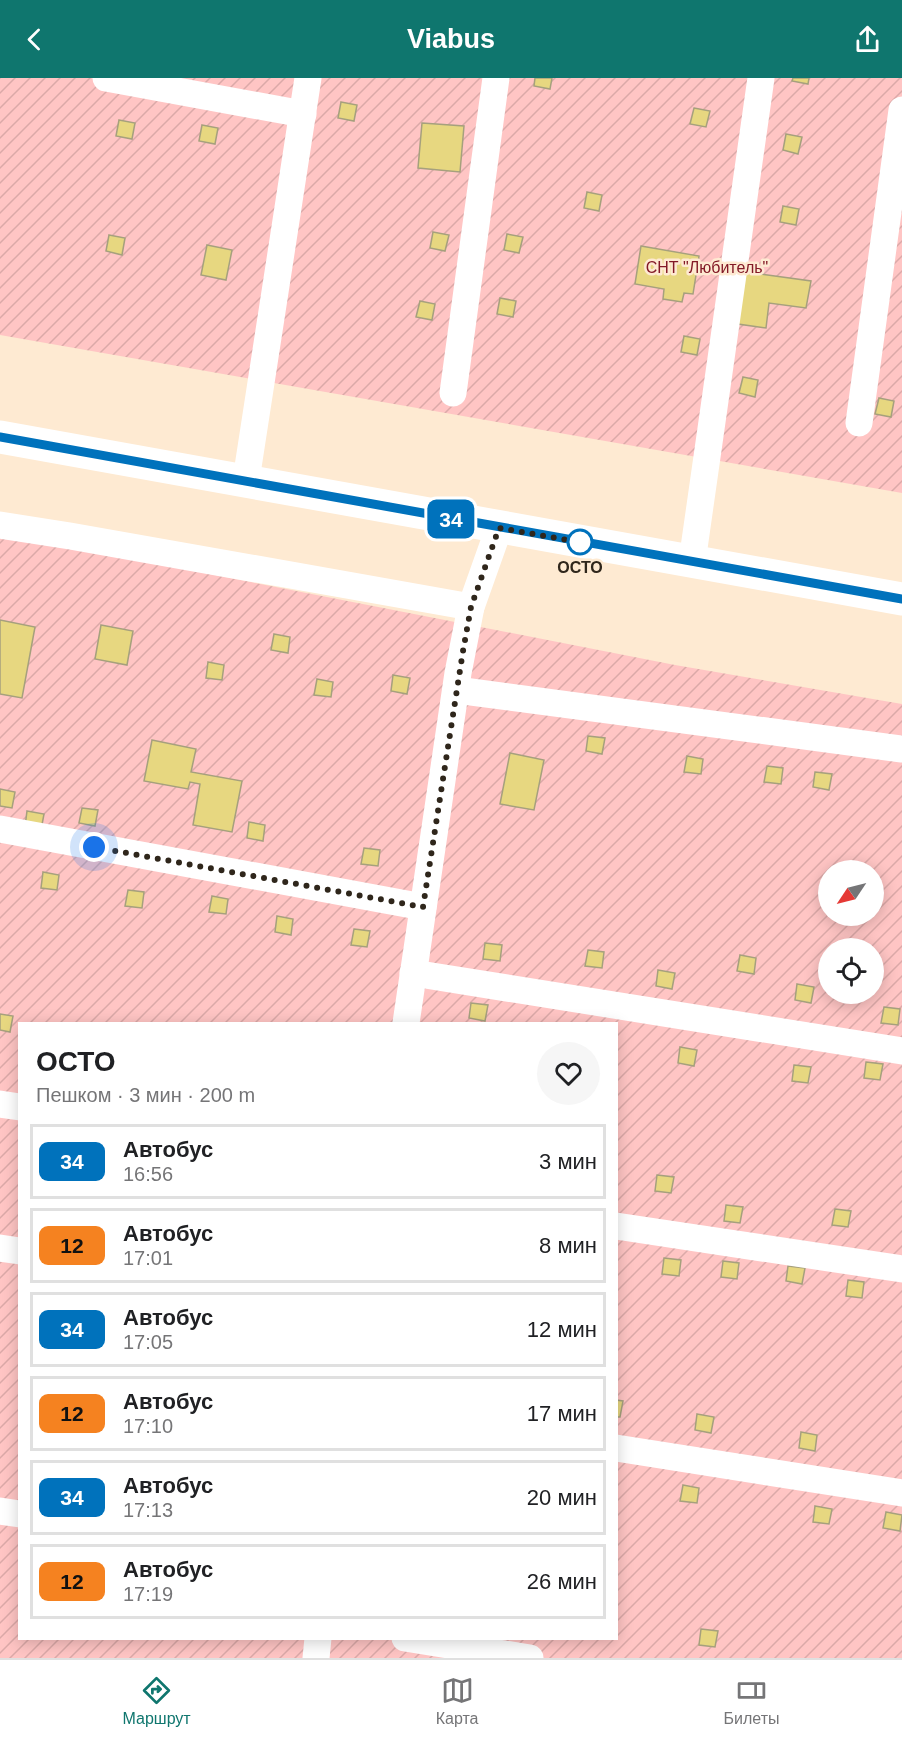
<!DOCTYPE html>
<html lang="ru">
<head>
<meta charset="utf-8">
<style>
	body { margin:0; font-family:Helvetica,sans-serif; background:#f6f6f6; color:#202124; height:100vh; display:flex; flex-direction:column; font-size:22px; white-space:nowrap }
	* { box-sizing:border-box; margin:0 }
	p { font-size:20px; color:#757577 }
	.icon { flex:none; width:33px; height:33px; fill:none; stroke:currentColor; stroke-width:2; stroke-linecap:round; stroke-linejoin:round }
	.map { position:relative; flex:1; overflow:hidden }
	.panel { position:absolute; left:18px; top:944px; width:600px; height:618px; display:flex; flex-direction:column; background:#fff; border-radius:0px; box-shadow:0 3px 15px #0003 }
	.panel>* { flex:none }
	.badge { padding:0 12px; border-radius:9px; font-size:21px; line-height:39px }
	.needle { width:39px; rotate:235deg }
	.fabs { position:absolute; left:818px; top:782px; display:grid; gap:12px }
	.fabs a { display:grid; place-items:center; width:66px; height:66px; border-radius:50%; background:#fff; box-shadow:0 3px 15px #0003; font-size:30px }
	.you { position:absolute; width:30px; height:30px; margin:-15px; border:4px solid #fff; border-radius:50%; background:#1a73e8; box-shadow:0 0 0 9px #1a73e833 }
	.map>.badge { position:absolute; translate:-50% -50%; box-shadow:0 0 0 3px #fff }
	.round { display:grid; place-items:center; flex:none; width:63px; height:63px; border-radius:32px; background:#f6f6f6 }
	.head { display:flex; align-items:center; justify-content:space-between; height:102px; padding:0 18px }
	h1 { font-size:28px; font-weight:600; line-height:45px }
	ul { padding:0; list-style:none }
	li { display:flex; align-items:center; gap:18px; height:75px; margin:0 12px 9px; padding:0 6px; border:3px solid #e0e0e0; border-radius:0px }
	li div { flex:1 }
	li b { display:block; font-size:22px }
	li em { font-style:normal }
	li .badge { min-width:66px; font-weight:700; text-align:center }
	header { display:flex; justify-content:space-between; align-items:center; height:78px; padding:0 18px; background:#0f766e; color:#fff; font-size:27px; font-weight:600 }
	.menu { display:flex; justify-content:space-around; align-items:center; height:84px; border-top:2px solid #e0e0e0; background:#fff; font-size:16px; color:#757577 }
	.menu a { display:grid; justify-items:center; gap:3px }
	.menu .on { color:#0f766e }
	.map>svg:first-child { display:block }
</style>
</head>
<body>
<header><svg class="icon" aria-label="back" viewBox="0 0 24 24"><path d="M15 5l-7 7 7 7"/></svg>Viabus<svg class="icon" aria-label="share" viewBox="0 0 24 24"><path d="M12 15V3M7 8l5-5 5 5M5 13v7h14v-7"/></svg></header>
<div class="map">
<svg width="902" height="1580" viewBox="0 0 902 1580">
	<defs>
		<pattern id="garden-furrows" width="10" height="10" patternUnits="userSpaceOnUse" patternTransform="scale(1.5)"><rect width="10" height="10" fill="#ffc5c4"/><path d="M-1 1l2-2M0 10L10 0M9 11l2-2" fill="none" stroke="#dba9a8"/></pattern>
	</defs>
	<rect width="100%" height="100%" fill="#feead2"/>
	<!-- garden -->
	<g fill="url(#garden-furrows)" fill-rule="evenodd">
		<polygon points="0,0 902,0 902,415 0,257"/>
		<path d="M0,455L675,587L902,626V1580H0ZM828,792H873V837H828ZM828,870H873V915H828ZM20,945H616V1560H20Z"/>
	</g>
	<!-- building -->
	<g fill="#e7d780" stroke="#a6a07d" stroke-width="1.5">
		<polygon points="535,0 552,0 550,11 534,8"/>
		<polygon points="793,0 809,0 808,6 792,3"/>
		<polygon points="341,24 357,27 354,43 338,40"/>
		<polygon points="694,30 710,33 706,49 690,46"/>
		<polygon points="119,42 135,45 132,61 116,58"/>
		<polygon points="422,45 464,48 460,94 418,90"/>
		<polygon points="202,47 218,50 215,66 199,63"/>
		<polygon points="786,56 802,59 798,76 783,72"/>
		<polygon points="587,114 602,117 599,133 584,130"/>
		<polygon points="783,128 799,131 796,147 780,144"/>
		<polygon points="433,154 449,157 445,173 430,170"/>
		<polygon points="507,156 523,159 519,175 504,172"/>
		<polygon points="109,157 125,160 122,177 106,173"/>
		<polygon points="207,167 232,172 226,202 201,197"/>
		<polygon points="641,168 699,178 693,216 684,215 682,224 663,221 664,211 635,206"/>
		<polygon points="745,194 811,203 806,230 769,225 766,250 738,246"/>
		<polygon points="500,220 516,223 513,239 497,236"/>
		<polygon points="420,223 435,226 432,242 416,239"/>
		<polygon points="684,258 700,261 697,277 681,274"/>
		<polygon points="743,299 758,302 755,319 739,315"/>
		<polygon points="879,320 894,323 891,339 875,336"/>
		<polygon points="0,542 35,549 22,620 0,616"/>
		<polygon points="101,547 133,553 127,587 95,581"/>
		<polygon points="274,556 290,559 288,575 271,572"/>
		<polygon points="208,584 224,587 222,602 206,600"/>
		<polygon points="393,597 410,600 407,616 391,613"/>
		<polygon points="317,601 333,604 331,619 314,617"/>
		<polygon points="588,658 605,660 602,676 586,673"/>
		<polygon points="152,662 196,671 191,694 242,703 232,754 193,747 200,706 190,704 188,711 144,703"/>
		<polygon points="510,675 544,682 534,732 500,726"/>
		<polygon points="687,678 703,681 701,696 684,694"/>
		<polygon points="767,688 783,690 781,706 764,704"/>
		<polygon points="815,694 832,696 829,712 813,709"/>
		<polygon points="0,711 15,714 12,730 0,728"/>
		<polygon points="82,730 98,732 95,748 79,745"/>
		<polygon points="27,733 44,736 41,752 25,749"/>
		<polygon points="249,744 265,747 263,763 247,760"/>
		<polygon points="364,770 380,772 378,788 361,786"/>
		<polygon points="43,794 59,797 57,812 41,810"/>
		<polygon points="128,812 144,814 142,830 125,828"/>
		<polygon points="212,818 228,821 226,836 209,834"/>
		<polygon points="277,838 293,841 291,857 275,854"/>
		<polygon points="354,851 370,853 367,869 351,867"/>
		<polygon points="485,865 502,867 500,883 483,881"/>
		<polygon points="588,872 604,874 602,890 585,888"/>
		<polygon points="740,877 756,880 754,896 737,893"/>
		<polygon points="658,892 675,895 672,911 656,908"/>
		<polygon points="797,906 814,909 811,925 795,922"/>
		<polygon points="471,925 488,927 485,943 469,940"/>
		<polygon points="884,929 900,931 898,947 881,945"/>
		<polygon points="0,936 13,938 10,954 0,952"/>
		<polygon points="680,969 697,972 694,988 678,985"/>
		<polygon points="866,984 883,986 880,1002 864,1000"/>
		<polygon points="794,987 811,989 808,1005 792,1003"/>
		<polygon points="657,1097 674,1099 671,1115 655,1113"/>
		<polygon points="726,1127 743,1129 740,1145 724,1143"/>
		<polygon points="835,1131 851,1133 848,1149 832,1147"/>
		<polygon points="664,1180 681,1182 679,1198 662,1196"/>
		<polygon points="723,1183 739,1185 737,1201 721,1199"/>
		<polygon points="788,1188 805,1190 802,1206 786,1203"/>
		<polygon points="848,1202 864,1204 862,1220 846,1218"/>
		<polygon points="616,1322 623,1323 620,1339 616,1339"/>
		<polygon points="697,1336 714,1339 711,1355 695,1352"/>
		<polygon points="801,1354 817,1357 815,1373 799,1370"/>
		<polygon points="683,1407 699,1410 697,1425 680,1423"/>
		<polygon points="815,1428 832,1431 829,1446 813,1444"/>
		<polygon points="886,1434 902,1437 900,1453 883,1450"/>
		<polygon points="701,1551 718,1553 715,1569 699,1567"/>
	</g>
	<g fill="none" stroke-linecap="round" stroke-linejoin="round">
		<!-- minor -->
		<g stroke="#fff" stroke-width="27">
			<polyline points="106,0 303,36"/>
			<polyline points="453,315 496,0"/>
			<polyline points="859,345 902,32"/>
			<polyline points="246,402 308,0"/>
			<polyline points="0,447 70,458 471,529"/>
			<polyline points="692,484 761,0"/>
			<polyline points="456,612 902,671"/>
			<polyline points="0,751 423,829"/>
			<polyline points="413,895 902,973"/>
			<polyline points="406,945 458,595 471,529 499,450"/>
			<polyline points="0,1026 20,1029"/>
			<polyline points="616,1148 902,1191"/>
			<polyline points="0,1170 20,1173"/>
			<polyline points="616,1370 902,1415"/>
			<polyline points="0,1433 20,1436"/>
			<polyline points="405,1560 530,1580"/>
			<polyline points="316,1580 318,1560"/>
		</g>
		<!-- major -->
		<polyline stroke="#fff" stroke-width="33" points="0,359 902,521"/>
	</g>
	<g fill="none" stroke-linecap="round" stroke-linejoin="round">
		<!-- line casing -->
		<g stroke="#fff" stroke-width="14">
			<polyline id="line" points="0,359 902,521"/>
		</g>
		<!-- line -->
		<use href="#line" stroke="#0072bc" stroke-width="9"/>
		<!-- walk -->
		<polyline stroke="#2f261b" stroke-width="6" stroke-dasharray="0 10.8" points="94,769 423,829 463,573 471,529 499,450 585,465 580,464"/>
	</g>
	<!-- markers -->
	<circle fill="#fff" stroke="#0072bc" stroke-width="3" cx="580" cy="464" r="12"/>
	<g text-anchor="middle" stroke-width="5" stroke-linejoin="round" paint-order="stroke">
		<!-- park labels -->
		<g font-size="16" fill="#831a27" stroke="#feead2">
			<text x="707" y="195">СНТ "Любитель"</text>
		</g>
		<!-- stop labels -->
		<g font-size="16" font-weight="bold" fill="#2f261b" stroke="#feead2">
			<text x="580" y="495">ОСТО</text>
		</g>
	</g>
</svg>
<div class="fabs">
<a><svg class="needle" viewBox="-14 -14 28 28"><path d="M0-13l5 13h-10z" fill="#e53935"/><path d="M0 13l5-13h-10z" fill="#757577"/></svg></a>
<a><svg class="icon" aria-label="locate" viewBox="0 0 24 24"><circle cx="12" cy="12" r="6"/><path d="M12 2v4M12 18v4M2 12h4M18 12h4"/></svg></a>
</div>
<div class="you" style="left:94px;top:769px"></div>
<b class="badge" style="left:451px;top:441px;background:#0072bc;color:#fff">34</b>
<section class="panel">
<div class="head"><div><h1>ОСТО</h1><p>Пешком · 3 мин · 200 m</p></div><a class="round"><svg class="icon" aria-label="heart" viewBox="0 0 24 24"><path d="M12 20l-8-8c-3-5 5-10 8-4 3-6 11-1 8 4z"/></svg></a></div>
<ul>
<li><span class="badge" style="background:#0072bc;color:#fff">34</span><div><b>Автобус</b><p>16:56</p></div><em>3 мин</em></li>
<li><span class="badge" style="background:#f58220;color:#111">12</span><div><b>Автобус</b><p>17:01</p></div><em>8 мин</em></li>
<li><span class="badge" style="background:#0072bc;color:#fff">34</span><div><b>Автобус</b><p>17:05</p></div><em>12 мин</em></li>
<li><span class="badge" style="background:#f58220;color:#111">12</span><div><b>Автобус</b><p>17:10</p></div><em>17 мин</em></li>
<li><span class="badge" style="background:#0072bc;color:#fff">34</span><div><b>Автобус</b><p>17:13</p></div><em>20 мин</em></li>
<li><span class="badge" style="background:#f58220;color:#111">12</span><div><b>Автобус</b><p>17:19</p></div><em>26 мин</em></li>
</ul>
</section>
</div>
<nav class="menu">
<a class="on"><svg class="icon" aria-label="directions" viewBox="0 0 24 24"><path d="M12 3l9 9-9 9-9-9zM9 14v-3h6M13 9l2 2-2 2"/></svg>Маршрут</a>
<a><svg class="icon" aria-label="map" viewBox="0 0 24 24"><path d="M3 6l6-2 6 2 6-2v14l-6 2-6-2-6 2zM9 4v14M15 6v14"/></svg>Карта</a>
<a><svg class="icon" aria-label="tickets" viewBox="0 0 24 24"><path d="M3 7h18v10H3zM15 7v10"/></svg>Билеты</a>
</nav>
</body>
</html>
